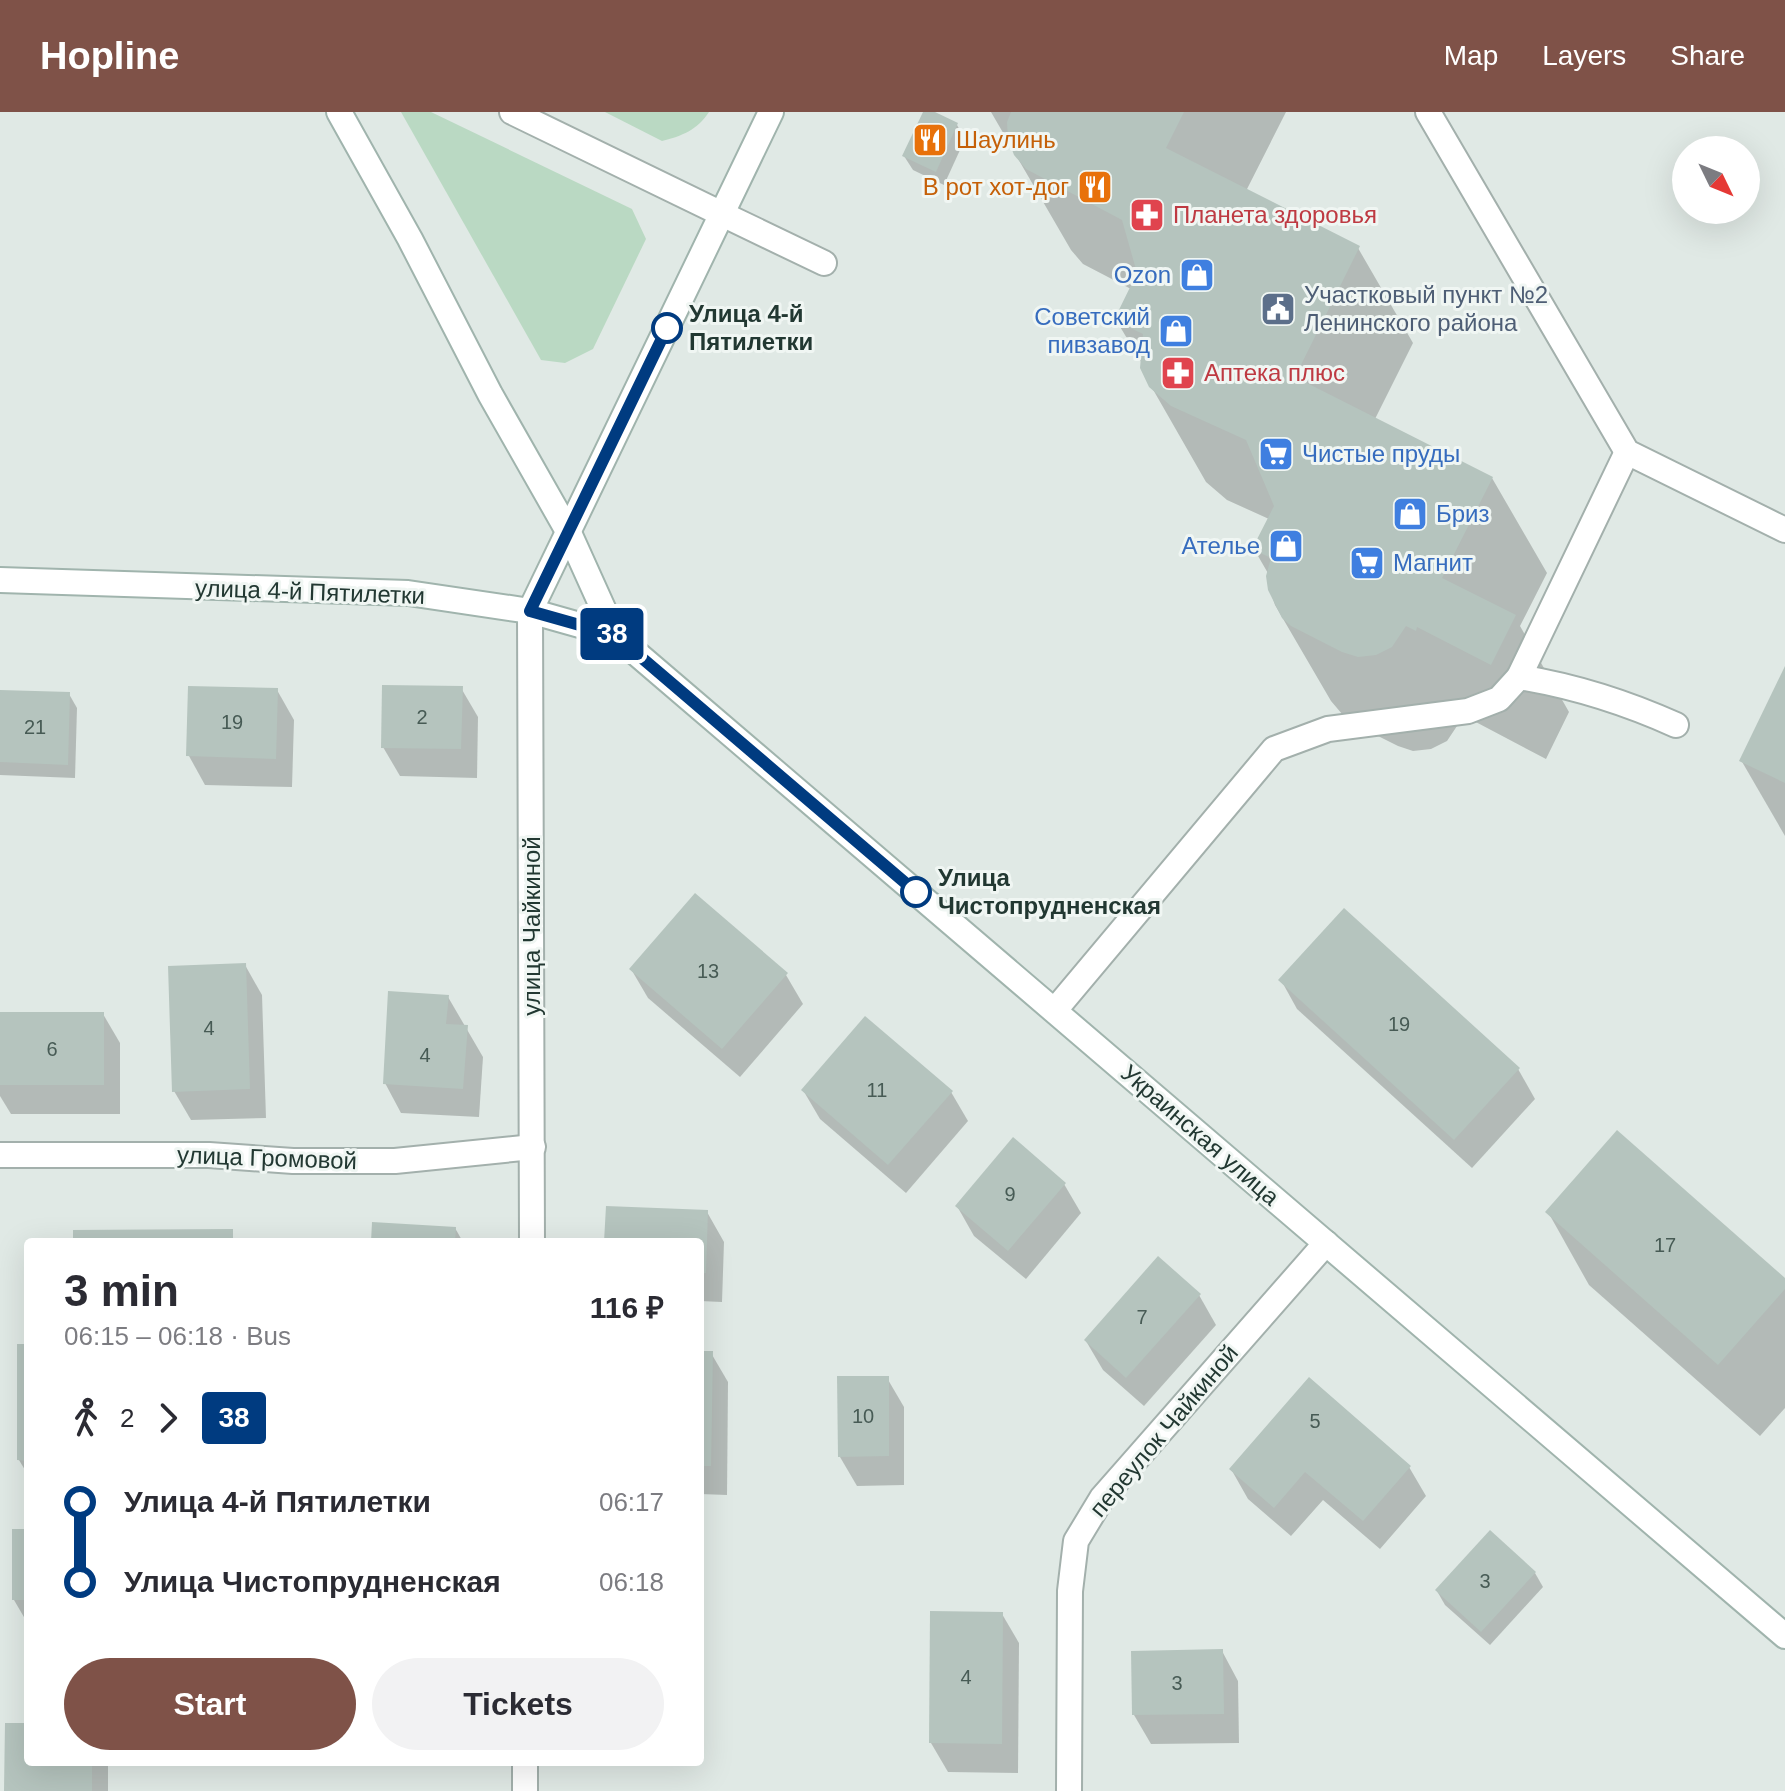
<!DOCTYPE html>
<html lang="en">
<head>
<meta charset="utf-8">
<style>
	body { margin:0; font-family:Helvetica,sans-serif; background:#f2f2f3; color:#2b2b33; height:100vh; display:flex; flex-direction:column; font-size:30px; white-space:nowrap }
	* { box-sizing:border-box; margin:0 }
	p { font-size:26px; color:#7c7c81 }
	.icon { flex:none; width:44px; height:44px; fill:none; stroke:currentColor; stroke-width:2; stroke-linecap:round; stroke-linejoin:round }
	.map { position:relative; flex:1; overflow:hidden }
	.drawer { position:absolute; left:24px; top:1126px; width:680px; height:528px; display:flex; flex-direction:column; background:#fff; border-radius:8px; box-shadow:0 8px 32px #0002 }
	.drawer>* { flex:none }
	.badge { padding:0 16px; border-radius:6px; font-size:28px; line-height:52px }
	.needle { width:52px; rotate:133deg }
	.buttons { position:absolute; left:1672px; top:24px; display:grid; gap:16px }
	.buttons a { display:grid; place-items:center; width:88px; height:88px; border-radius:50%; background:#fff; box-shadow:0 8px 32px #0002; font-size:40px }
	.map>.badge { position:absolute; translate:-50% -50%; box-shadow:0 0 0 4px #fff }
	.legs { display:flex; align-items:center; gap:12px; height:88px; padding:0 40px; font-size:26px }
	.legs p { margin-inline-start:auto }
	.overview { display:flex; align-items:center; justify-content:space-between; height:136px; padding:0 40px }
	h1 { font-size:44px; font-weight:700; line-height:60px }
	.primary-button { display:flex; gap:16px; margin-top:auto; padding:16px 40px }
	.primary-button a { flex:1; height:92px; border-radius:48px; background:#7f5248; color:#fff; font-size:32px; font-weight:700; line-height:92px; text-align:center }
	.primary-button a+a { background:#f2f2f3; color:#2b2b33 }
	ul { padding:0 40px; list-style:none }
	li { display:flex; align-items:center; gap:28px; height:80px; font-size:30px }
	li i { display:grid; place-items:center; width:12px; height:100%; margin:0 10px; background:currentColor }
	li i::after { content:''; width:20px; height:20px; margin:-10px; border:6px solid; border-radius:50%; background:#fff }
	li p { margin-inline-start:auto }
	li:first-child i { background:linear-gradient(#0000 50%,currentColor 0) }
	li:last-child i { background:linear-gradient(currentColor 50%,#0000 0) }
	header { display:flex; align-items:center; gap:48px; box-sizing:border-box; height:112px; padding:0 40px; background:#7f5248; color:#fff }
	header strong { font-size:38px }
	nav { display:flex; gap:44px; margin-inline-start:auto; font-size:28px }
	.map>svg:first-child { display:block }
</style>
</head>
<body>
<header>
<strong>Hopline</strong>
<nav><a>Map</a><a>Layers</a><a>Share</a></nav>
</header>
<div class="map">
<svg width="1785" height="1679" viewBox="0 0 1785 1679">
	<rect width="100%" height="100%" fill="#e0e9e5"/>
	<!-- green -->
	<g fill="#bad9c3">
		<polygon points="401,0 431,0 632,97 646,127 593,237 565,251 541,248"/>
		<path d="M605,0H709C697,18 682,24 662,29Z"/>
	</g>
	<!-- shadow -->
	<g fill="#0003">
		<polygon points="926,0 957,13 965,27 944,73 913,58 904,44"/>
		<polygon points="991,0 1286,0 1246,79 1358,136 1413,231 1375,307 1492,366 1547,461 1520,514 1569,600 1546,647 1472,608 1470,613 1461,608 1447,629 1431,637 1413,639 1398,634 1348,609 1331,589 1275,493 1270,478 1269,463 1254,437 1269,407 1227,388 1206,370 1151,274 1143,253 1116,208 1131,177 1083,152 1071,138"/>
		<polygon points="1785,559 1785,724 1741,648"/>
		<polygon points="461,576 478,605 477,666 400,664 383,635"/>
		<polygon points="277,578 294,608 292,675 205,673 189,644"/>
		<polygon points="0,580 69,582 77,596 75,666 0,663"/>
		<polygon points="245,853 262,883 266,1006 191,1008 174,979"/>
		<polygon points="631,857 786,863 803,892 740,965 648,886"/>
		<polygon points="1281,868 1518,957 1535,987 1472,1056 1297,897"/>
		<polygon points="448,885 483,945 479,1005 401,1001 385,971"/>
		<polygon points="0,902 103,902 120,931 120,1002 11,1002 0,984"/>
		<polygon points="803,978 951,980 968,1009 906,1081 820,1007"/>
		<polygon points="1064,1072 1081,1101 1026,1167 974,1124 957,1094"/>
		<polygon points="707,1100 724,1130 722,1190 700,1189 700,1130 606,1130"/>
		<polygon points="1548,1100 1785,1169 1785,1296 1760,1324 1589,1173"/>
		<polygon points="455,1116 463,1130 373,1130"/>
		<polygon points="1199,1183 1216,1213 1144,1294 1103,1258 1086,1229"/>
		<polygon points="28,1234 28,1363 19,1348"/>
		<polygon points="700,1241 711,1241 728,1270 727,1383 700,1382"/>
		<polygon points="887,1266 904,1295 904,1373 857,1374 840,1345"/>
		<polygon points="1409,1355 1426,1384 1380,1437 1323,1388 1291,1424 1248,1387 1231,1357"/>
		<polygon points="28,1419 28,1512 14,1488"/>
		<polygon points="1535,1461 1543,1475 1490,1533 1445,1493 1437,1479"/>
		<polygon points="1002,1502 1019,1531 1018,1661 948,1660 931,1631"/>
		<polygon points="1222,1539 1238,1569 1239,1631 1151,1632 1134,1603"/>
		<polygon points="28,1613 28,1650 108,1650 108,1679 7,1679"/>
	</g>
	<!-- building -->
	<g fill="#b5c4be">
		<polygon points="923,0 935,0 958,11 936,60 902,44"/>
		<polygon points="1011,0 1184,0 1166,36 1360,134 1295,265 1493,365 1442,466 1516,503 1491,553 1417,515 1416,519 1406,514 1392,535 1376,543 1358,545 1342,540 1291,514 1282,506 1268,478 1266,464 1271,446 1252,437 1274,394 1246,328 1171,294 1149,275 1140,256 1143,222 1114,208 1137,161 1122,108 1026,57 1014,43 1008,27 1007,10"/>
		<polygon points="1785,554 1785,671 1739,649"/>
		<polygon points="382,573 463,574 461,637 381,636"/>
		<polygon points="188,574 278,576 276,647 186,644"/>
		<polygon points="0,578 70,580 68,653 0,650"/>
		<polygon points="695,781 788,861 722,937 629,857"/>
		<polygon points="1344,796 1520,956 1454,1028 1278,868"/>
		<polygon points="246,851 250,977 172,980 168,854"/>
		<polygon points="388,879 449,883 446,912 468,913 463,977 383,972"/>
		<rect x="0" y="900" width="104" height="73"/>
		<polygon points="865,904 953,979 888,1053 801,978"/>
		<polygon points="1617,1018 1785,1166 1785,1177 1718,1253 1545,1100"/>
		<polygon points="1013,1025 1066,1071 1008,1139 955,1094"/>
		<polygon points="606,1094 708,1098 706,1161 700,1161 700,1130 604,1130"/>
		<polygon points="372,1110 456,1115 455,1130 371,1130"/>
		<polygon points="233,1117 233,1130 73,1130 73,1118"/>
		<polygon points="1158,1144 1201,1182 1126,1266 1084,1228"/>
		<polygon points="17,1232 28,1232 28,1349 17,1348"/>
		<polygon points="700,1239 713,1239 711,1354 700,1354"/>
		<polygon points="837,1264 889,1264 889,1344 838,1345"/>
		<polygon points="1309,1265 1411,1354 1363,1409 1305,1360 1274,1396 1229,1357"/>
		<rect x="12" y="1417" width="16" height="71"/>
		<polygon points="1490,1418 1536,1460 1481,1520 1435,1478"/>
		<polygon points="930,1499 1003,1500 1002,1632 929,1631"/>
		<polygon points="1223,1537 1224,1602 1132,1603 1131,1539"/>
		<polygon points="5,1611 28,1611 28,1650 92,1650 92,1679 4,1679"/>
	</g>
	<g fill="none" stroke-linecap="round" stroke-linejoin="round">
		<!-- lane casing -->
		<g stroke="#a3b0ac" stroke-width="28">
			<g id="lane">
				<polyline points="1428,0 1627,340 1785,418"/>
				<polyline points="722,102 824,151"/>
				<polyline points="1519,565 1627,340"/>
				<path d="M1055,898L1274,637L1328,617L1468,599L1499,587L1519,565C1574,574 1625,590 1676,613"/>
			</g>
		</g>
		<!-- street casing -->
		<g stroke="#a3b0ac" stroke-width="28">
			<g id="street">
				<polyline points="512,0 722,102"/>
				<polyline points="530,499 532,1130"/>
				<polyline points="0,1043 209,1043 293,1049 395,1049 533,1035"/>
				<polyline points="525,1679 525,1650"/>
				<polyline points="1069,1679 1070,1479 1076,1429 1102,1386 1326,1131"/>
			</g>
		</g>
		<!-- secondary casing -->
		<g stroke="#a0b4ad" stroke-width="28">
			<g id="secondary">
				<polyline points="339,0 410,127 490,282 569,421 615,523 1785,1524"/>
				<polyline points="0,468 408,481 530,499 615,523"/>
				<polyline points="530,499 771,0"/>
			</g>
		</g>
		<!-- lane -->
		<use href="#lane" stroke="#fff" stroke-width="24"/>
		<!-- street -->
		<use href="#street" stroke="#fff" stroke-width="24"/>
		<!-- secondary -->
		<use href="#secondary" stroke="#fff" stroke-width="24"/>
	</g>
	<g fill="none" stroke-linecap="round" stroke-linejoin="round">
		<!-- line-1 casing -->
		<g stroke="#fff" stroke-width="18">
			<polyline id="line-1" points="667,216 530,499 615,523 916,780"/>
		</g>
		<!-- line-1 -->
		<use href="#line-1" stroke="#003b80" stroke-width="12"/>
	</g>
	<!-- icons -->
	<defs>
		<g id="restaurant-square" transform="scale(1.8)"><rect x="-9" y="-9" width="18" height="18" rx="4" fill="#e8710a" stroke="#f0f6f3"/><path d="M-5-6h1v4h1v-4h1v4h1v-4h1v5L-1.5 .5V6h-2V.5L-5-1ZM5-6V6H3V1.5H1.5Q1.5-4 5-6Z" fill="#fff"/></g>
		<g id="pharmacy-square" transform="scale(1.8)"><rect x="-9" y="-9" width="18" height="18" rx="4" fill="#e0444e" stroke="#f0f6f3"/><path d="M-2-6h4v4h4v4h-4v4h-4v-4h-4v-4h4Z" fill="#fff"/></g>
		<g id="shop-square" transform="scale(1.8)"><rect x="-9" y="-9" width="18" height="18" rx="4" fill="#3f7fe0" stroke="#f0f6f3"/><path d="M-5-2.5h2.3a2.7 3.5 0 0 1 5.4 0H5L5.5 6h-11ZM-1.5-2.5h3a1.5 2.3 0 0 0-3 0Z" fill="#fff"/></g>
		<g id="civic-square" transform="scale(1.8)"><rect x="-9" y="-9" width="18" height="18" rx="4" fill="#5c6f8a" stroke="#f0f6f3"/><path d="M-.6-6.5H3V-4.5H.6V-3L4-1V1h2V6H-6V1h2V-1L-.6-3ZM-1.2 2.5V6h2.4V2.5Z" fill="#fff"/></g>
		<g id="supermarket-square" transform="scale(1.8)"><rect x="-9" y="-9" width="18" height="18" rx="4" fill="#3f7fe0" stroke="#f0f6f3"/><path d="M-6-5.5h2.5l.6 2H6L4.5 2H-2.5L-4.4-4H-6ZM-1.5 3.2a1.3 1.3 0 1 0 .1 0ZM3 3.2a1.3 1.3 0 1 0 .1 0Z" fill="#fff"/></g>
	</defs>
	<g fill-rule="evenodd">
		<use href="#restaurant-square" x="930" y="28"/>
		<use href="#restaurant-square" x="1095" y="75"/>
		<use href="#pharmacy-square" x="1147" y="103"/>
		<use href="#shop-square" x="1197" y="163"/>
		<use href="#civic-square" x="1278" y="197"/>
		<use href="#shop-square" x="1176" y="219"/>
		<use href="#pharmacy-square" x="1178" y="261"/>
		<use href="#supermarket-square" x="1276" y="342"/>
		<use href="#shop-square" x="1410" y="402"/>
		<use href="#shop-square" x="1286" y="434"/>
		<use href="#supermarket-square" x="1367" y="451"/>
	</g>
	<!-- markers -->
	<g fill="#fff" stroke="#003b80" stroke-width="4">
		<circle cx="667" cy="216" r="14"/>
		<circle cx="916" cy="780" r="14"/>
	</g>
	<g text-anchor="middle" stroke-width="6" stroke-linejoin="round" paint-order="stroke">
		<!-- number labels -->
		<g font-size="20" fill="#475b55">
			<text x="422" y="612">2</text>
			<text x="232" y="617">19</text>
			<text x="35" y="622">21</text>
			<text x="708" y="866">13</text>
			<text x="1399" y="919">19</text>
			<text x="209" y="923">4</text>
			<text x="52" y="944">6</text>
			<text x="425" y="950">4</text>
			<text x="877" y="985">11</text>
			<text x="1010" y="1089">9</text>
			<text x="1665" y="1140">17</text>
			<text x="1142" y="1212">7</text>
			<text x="863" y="1311">10</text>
			<text x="1315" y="1316">5</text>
			<text x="1485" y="1476">3</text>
			<text x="966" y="1572">4</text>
			<text x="1177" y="1578">3</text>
		</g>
		<!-- food labels -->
		<g font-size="24" fill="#c56008" stroke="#f0f6f3" text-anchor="start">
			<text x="956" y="36">Шаулинь</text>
			<text x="1069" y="83" text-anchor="end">В рот хот-дог</text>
		</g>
		<!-- health labels -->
		<g font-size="24" fill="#be3a42" stroke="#f0f6f3" text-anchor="start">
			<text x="1173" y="111">Планета здоровья</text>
			<text x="1204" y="269">Аптека плюс</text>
		</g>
		<!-- shop labels -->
		<g font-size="24" fill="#366cbe" stroke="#f0f6f3" text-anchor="end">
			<text x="1171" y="171">Ozon</text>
			<text x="1150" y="213">Советский<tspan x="1150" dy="28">пивзавод</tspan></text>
			<text x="1302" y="350" text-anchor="start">Чистые пруды</text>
			<text x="1436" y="410" text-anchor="start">Бриз</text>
			<text x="1260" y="442">Ателье</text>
			<text x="1393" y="459" text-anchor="start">Магнит</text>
		</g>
		<!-- service labels -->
		<g font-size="24" fill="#4e5e75" stroke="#f0f6f3" text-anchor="start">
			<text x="1304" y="191">Участковый пункт №2<tspan x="1304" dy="28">Ленинского района</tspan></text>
		</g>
		<!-- stop labels -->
		<g font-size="24" font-weight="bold" fill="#223832" stroke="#f0f6f3" text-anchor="start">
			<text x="689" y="210">Улица 4-й<tspan x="689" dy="28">Пятилетки</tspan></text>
			<text x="938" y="774">Улица<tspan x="938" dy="28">Чистопрудненская</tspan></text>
		</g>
		<!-- street labels -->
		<g font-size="24" fill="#223832" stroke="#f0f6f3">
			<text transform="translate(310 480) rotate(2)" y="8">улица 4-й Пятилетки</text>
			<text transform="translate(532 814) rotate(-90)" y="8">улица Чайкиной</text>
			<text transform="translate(1200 1023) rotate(41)" y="8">Украинская улица</text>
			<text transform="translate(267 1046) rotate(2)" y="8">улица Громовой</text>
			<text transform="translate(1164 1319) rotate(-50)" y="8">переулок Чайкиной</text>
		</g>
	</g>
</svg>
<div class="buttons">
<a><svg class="needle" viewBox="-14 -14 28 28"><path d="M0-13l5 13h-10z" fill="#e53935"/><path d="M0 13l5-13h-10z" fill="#7c7c81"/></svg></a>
</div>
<b class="badge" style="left:612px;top:522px;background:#003b80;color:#fff">38</b>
<section class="drawer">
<div class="overview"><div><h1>3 min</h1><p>06:15 – 06:18 · Bus</p></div><b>116 ₽</b></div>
<div class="legs"><svg class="icon" aria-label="walk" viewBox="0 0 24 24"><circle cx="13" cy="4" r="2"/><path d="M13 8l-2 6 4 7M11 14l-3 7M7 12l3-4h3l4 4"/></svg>2<svg class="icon" aria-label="forward" viewBox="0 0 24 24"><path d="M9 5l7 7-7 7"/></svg><b class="badge" style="background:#003b80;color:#fff">38</b></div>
<ul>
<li><i style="color:#003b80"></i><b>Улица 4-й Пятилетки</b><p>06:17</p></li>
<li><i style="color:#003b80"></i><b>Улица Чистопрудненская</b><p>06:18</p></li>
</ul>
<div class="primary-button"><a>Start</a><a>Tickets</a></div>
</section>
</div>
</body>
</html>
